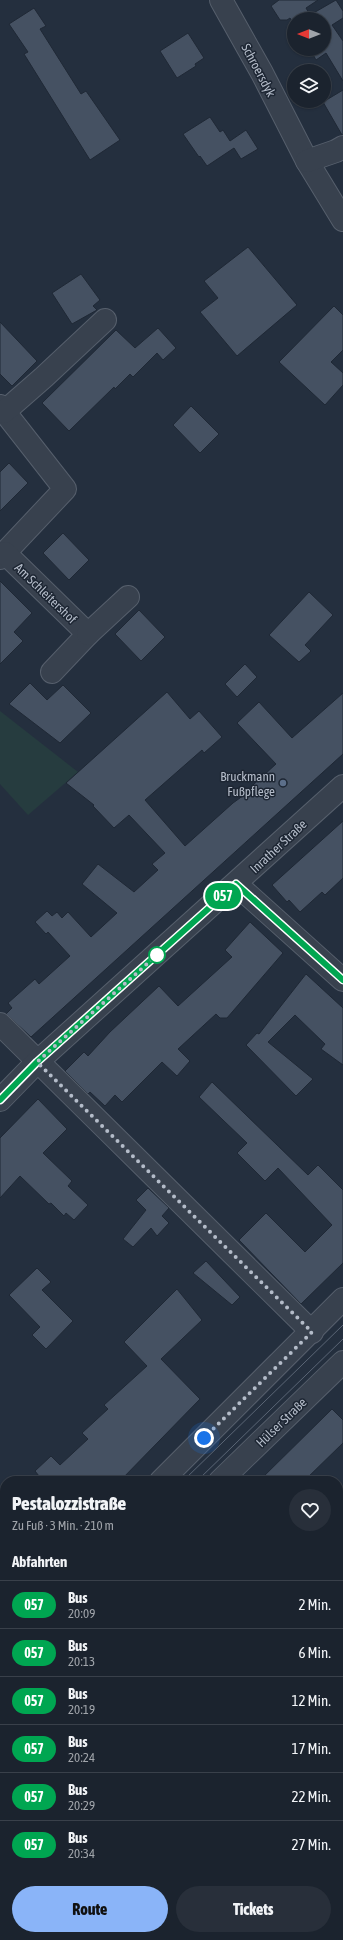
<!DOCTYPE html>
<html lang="de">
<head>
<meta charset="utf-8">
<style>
	body { margin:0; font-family:"Asap Condensed",sans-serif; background:#282f3a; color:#f1f3f6; height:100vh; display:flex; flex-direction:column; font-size:15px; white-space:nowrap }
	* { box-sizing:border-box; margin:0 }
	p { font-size:13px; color:#a0a4aa }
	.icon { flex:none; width:22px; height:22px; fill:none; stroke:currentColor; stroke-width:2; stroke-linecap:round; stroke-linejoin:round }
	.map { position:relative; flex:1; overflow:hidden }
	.panel { position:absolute; left:0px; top:1476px; width:343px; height:464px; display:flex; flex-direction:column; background:#1b232e; border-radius:16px 16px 0 0; box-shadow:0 1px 3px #0004,0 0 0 1px #39404a }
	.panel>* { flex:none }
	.badge { padding:0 8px; border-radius:13px; font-size:14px; line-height:26px }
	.needle { width:26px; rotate:270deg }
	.buttons { position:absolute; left:287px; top:12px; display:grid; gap:8px }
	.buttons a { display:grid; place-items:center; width:44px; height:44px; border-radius:50%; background:#1b232e; box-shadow:0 1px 3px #0004,0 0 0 1px #39404a; font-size:20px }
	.you { position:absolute; width:20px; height:20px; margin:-10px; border:3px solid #fff; border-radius:50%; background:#1a73e8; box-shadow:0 0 0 6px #1a73e833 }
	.map>.badge { position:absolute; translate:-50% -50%; box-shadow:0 0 0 2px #fff }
	h2 { padding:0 12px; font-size:15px; line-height:36px }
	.round { display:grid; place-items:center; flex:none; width:42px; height:42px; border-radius:21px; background:#282f3a }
	.headline { display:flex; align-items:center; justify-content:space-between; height:68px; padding:0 12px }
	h1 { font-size:19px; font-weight:800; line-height:30px }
	.button { display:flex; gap:8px; margin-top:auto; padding:8px 12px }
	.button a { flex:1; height:46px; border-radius:24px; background:#8ab4f8; color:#111; font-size:16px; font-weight:800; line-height:46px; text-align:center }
	.button a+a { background:#282f3a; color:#f1f3f6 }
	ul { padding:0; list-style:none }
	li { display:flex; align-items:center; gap:12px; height:48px; padding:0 12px; border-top:1px solid #39404a }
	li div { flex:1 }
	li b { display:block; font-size:15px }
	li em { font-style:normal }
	li .badge { min-width:44px; font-weight:700; text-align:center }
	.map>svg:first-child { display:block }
</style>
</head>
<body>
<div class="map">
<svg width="343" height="1940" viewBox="0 0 343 1940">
	<rect width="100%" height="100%" fill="#242f3e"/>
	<!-- green -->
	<polygon fill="#263c3f" points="0,711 78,772 28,815 0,784"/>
	<!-- building -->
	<g fill="#455162" stroke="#1f2835">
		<polygon points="279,0 318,0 306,8 310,15 336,0 343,11 343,18 332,25 343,41 343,81 326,53 316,60 310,49 324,49 324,19 294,19 294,24 290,18 287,20 280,20 271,6"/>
		<polygon points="34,8 46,26 40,29 81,94 86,91 120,140 90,160 24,54 28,52 9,24"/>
		<polygon points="188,33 204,58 195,64 196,66 177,78 160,51"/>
		<polygon points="343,90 343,135 342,135 323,102"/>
		<polygon points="210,117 220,132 223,130 230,141 246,130 258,149 241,159 234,148 207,166 200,156 199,157 183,134"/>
		<polygon points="248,247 297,305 237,356 200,312 218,298 204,281"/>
		<polygon points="81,274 100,300 93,306 97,310 72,324 52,293"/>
		<polygon points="334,306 343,315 343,350 331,362 343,373 343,385 325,405 279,362"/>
		<polygon points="0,322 37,361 12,386 0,374"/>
		<polygon points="158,328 176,348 163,360 157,353 133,377 130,374 115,389 114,387 69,431 42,403 116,330 135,348"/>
		<polygon points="191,406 219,434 200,453 173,425"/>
		<polygon points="9,463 28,483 0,511 0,472"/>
		<polygon points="63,533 89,560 69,580 43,553"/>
		<polygon points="0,581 32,613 14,632 23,641 0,664"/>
		<polygon points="309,592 333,615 305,645 311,651 299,662 269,635"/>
		<polygon points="139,610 165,637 141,661 115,634"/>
		<polygon points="245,664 257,677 237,697 225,684"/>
		<polygon points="30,683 47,700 63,685 91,713 60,743 9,704"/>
		<polygon points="167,692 190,719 199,711 222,737 204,753 202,750 145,800 185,846 233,803 255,787 253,785 276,764 237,723 259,702 292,738 343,693 343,754 31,1037 6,1014 12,1008 8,1003 35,979 39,984 70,956 48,932 46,934 35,922 47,911 52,916 57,912 62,918 68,912 91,937 117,913 82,884 98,864 134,892 158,870 152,864 165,853 129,815 114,828 93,806 94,805 66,783"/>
		<polygon points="343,821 343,878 325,895 322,892 300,912 289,900 287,902 272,885"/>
		<polygon points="250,922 283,953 227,1018 220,1018 216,1014 178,1049 190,1061 177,1076 162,1062 122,1102 115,1095 105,1106 90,1092 88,1094 65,1071 84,1052 88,1056 110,1032 159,986 178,1006 232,957 225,950"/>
		<polygon points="306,974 343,1008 343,1065 321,1049 325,1044 295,1015 268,1042 313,1079 296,1096 246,1045 257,1033 259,1034"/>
		<polygon points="212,1082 308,1175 318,1165 343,1190 343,1263 301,1304 239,1240 266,1213 305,1252 332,1225 278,1168 265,1181 237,1153 247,1143 199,1097"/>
		<polygon points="38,1099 67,1129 43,1153 72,1181 68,1186 88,1205 74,1220 66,1213 64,1216 51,1203 49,1204 20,1176 0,1198 0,1138"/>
		<polygon points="148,1188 169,1208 162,1216 169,1223 157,1236 151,1228 133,1247 123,1239 146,1210 136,1200"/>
		<polygon points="206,1261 240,1297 232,1305 193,1273"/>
		<polygon points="37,1268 51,1282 42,1290 73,1321 46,1349 32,1335 40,1327 9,1295"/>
		<polygon points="177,1289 202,1320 161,1359 200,1399 120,1481 43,1481 35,1471 51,1456 60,1465 88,1439 82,1433 108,1409 104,1405 147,1366 124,1342"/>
		<polygon points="332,1409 343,1420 343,1443 304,1481 259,1481"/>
	</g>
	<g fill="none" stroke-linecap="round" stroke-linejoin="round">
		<!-- minor casing -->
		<g stroke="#565f6c" stroke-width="24">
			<g id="minor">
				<polyline points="221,0 262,73 307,161 343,220"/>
				<polyline points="307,161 336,151 343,147"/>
				<polyline points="0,406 65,489 0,558"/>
				<polyline points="4,412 44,377 105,320"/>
				<polyline points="5,553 88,634 52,672"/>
				<polyline points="88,634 128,597"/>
				<polyline points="236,884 343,980"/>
				<polyline points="0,1024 312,1332"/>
				<polyline points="0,1100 37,1062 343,786"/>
				<polyline points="161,1481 343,1299"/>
				<polyline points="220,1481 343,1362"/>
				<polyline points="338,1630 343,1634"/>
				<polyline points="0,1638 5,1634"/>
				<polyline points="0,1693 5,1688"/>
				<polyline points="338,1764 342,1760"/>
				<polyline points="38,1935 44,1940"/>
				<polyline points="176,1940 181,1935"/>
			</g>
		</g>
		<!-- minor -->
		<use href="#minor" stroke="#38414e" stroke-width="22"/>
		<!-- tram -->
		<g stroke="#5a6575" stroke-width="1">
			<polyline points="183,1481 343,1325"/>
			<polyline points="197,1481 343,1339"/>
			<polyline points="0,1657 5,1652"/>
			<polyline points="0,1672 5,1667"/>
		</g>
	</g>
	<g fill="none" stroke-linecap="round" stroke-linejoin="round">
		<!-- line casing -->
		<g stroke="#fff" stroke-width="9">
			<polyline id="line" points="0,1100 37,1062 236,884 343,980"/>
		</g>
		<!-- line -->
		<use href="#line" stroke="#00a651" stroke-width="6"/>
		<!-- walk -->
		<polyline stroke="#b4bcc9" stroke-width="4" stroke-dasharray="0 7.2" points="157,955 37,1062 312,1332 204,1438"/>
	</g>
	<!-- markers -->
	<circle fill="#5c6f8a" stroke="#1d2633" stroke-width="1.5" cx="283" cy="783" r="4"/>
	<circle fill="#fff" stroke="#00a651" stroke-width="2" cx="157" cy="955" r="8"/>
	<g text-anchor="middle" stroke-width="3" stroke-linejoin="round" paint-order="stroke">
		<!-- street labels -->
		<g font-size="13" fill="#b4bcc9" stroke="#1d2633">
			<text transform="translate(259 70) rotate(62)" y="5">Schroersdyk</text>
			<text transform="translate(46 593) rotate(44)" y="5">Am Schleitershof</text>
			<text transform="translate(278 846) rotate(-43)" y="5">Inrather Straße</text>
			<text transform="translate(281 1422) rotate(-44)" y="5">Hülser Straße</text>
		</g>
		<!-- poi labels -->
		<g font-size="13" fill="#b4bcc9" stroke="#1d2633" text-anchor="end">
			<text x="275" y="781">Bruckmann<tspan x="275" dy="15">Fußpflege</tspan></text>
		</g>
	</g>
</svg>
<div class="buttons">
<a><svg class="needle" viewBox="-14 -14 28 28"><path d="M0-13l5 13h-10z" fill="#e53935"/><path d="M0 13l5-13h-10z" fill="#a0a4aa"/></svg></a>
<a><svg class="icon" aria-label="layers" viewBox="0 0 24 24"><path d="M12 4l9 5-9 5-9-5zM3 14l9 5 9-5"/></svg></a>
</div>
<div class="you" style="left:204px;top:1438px"></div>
<b class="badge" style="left:223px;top:896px;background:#00a651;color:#fff">057</b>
<section class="panel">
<div class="headline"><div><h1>Pestalozzistraße</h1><p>Zu Fuß · 3 Min. · 210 m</p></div><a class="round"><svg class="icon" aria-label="heart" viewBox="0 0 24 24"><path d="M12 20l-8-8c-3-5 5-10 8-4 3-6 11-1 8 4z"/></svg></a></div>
<h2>Abfahrten</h2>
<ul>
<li><span class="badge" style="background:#00a651;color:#fff">057</span><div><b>Bus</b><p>20:09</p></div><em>2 Min.</em></li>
<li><span class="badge" style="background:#00a651;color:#fff">057</span><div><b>Bus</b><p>20:13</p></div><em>6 Min.</em></li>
<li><span class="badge" style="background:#00a651;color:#fff">057</span><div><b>Bus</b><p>20:19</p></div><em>12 Min.</em></li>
<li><span class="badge" style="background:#00a651;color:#fff">057</span><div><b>Bus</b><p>20:24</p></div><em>17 Min.</em></li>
<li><span class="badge" style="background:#00a651;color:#fff">057</span><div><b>Bus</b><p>20:29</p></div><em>22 Min.</em></li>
<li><span class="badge" style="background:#00a651;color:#fff">057</span><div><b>Bus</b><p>20:34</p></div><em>27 Min.</em></li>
</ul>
<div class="button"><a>Route</a><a>Tickets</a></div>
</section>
</div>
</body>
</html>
